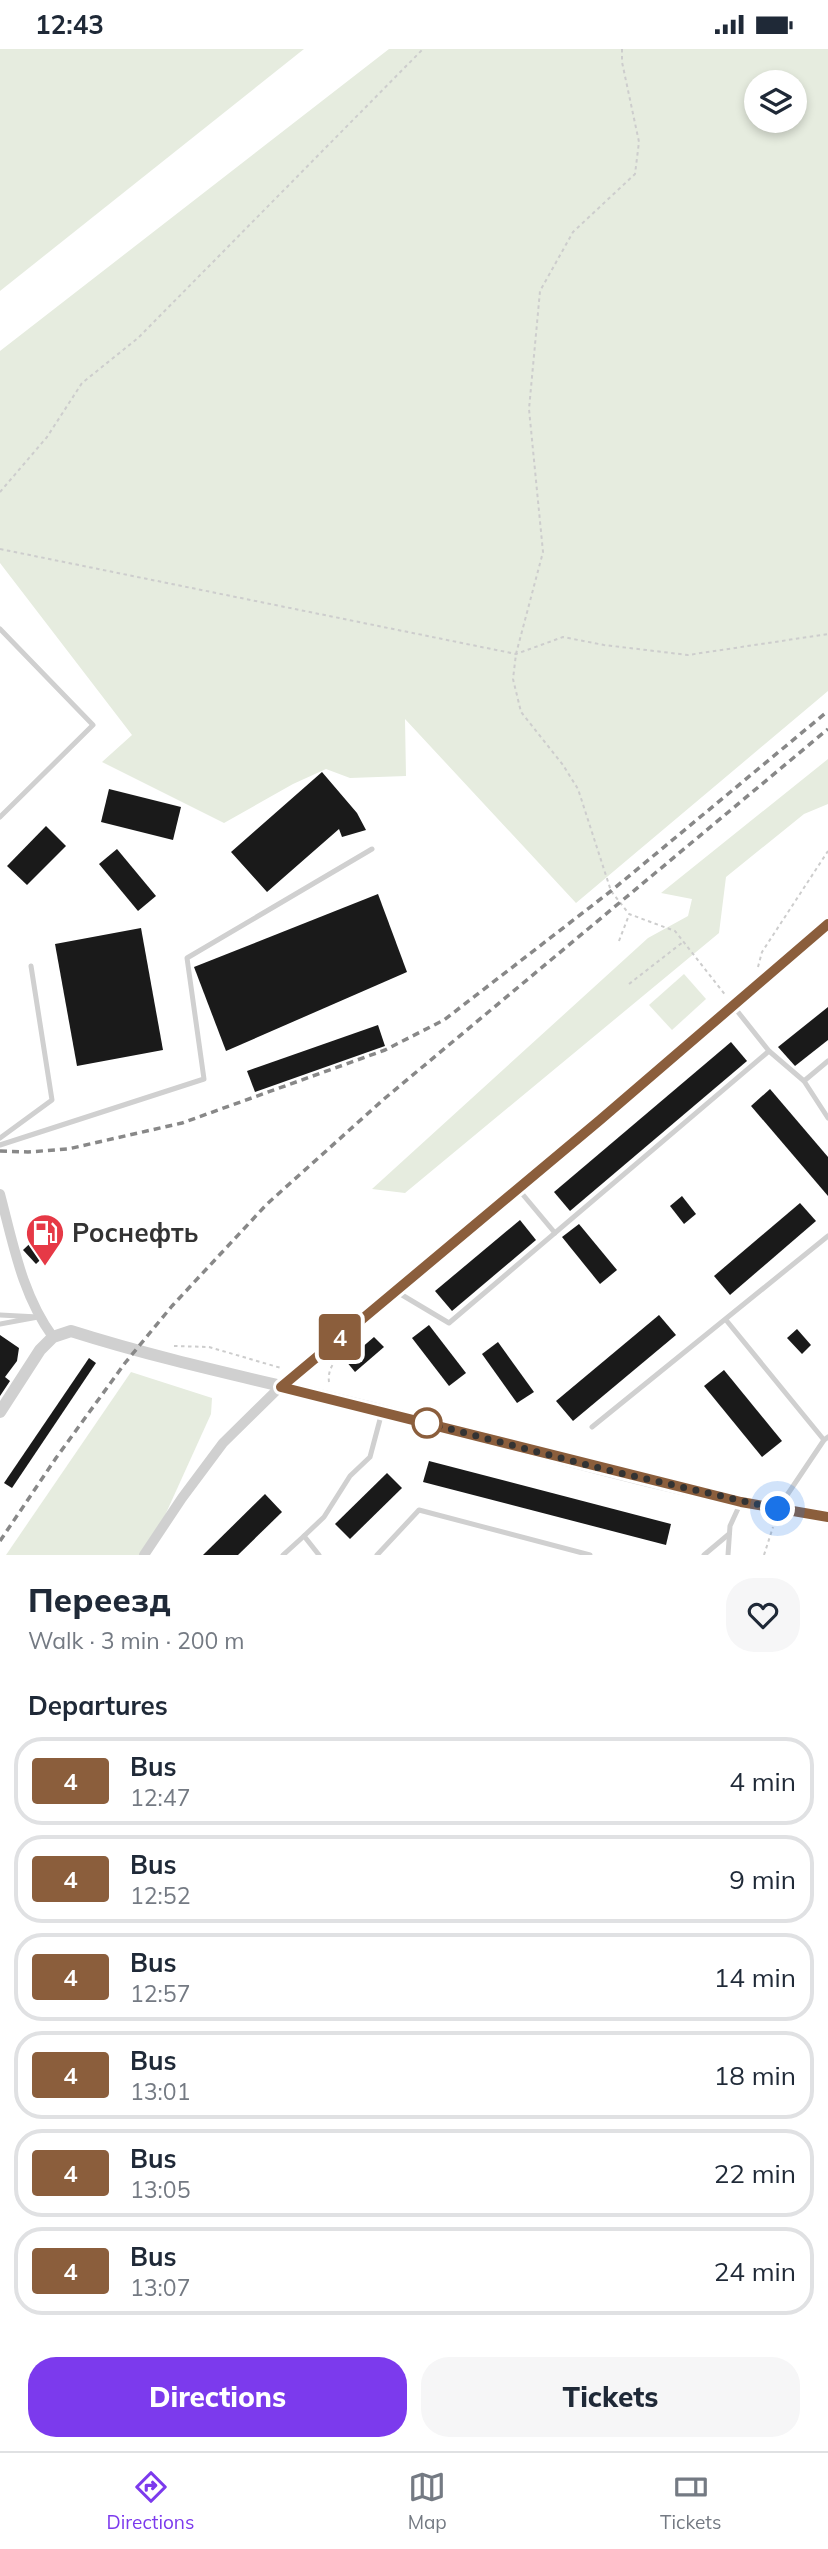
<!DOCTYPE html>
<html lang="en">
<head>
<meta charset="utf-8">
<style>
	body { margin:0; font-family:Mulish,sans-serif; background:#f6f6f7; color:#1f2937; height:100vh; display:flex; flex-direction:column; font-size:26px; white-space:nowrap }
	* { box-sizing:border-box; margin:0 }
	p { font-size:23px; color:#747a83 }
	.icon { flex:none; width:38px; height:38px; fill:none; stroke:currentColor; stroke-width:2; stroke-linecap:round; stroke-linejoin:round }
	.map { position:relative; height:1506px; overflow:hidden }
	.panel { display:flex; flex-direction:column; background:#fff; flex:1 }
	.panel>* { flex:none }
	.badge { padding:0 14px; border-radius:5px; font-size:24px; line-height:46px }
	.controls { position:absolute; left:744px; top:21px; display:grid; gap:14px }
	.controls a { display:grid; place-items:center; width:63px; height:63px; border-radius:50%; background:#fff; box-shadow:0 4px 10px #0003; font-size:35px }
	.you { position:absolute; width:35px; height:35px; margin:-18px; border:5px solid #fff; border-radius:50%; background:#1a73e8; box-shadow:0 0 0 10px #1a73e833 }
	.map>.badge { position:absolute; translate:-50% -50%; box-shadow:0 0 0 4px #fff }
	h2 { padding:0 28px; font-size:26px; line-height:63px }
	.round { display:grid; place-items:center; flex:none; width:74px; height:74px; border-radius:28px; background:#f6f6f7 }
	.head { display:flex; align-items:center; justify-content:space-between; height:119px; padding:0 28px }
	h1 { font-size:33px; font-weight:800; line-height:52px }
	.action { display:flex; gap:14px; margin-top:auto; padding:14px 28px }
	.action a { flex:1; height:80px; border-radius:28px; background:#7c3aed; color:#fff; font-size:28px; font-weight:800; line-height:80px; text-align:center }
	.action a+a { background:#f6f6f7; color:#1f2937 }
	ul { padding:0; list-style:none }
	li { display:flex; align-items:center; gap:21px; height:88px; margin:0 14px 10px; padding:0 14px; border:4px solid #e0e1e3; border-radius:28px }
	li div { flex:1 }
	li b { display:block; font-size:26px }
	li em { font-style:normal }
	li .badge { min-width:77px; font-weight:700; text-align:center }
	.status { display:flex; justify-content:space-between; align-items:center; height:49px; padding:0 35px; background:#fff; direction:ltr }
	.status svg { height:19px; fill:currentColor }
	.dock { display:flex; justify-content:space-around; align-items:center; height:98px; border-top:2px solid #e0e1e3; background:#fff; font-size:19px; color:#747a83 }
	.dock a { display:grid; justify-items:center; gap:4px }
	.dock .on { color:#7c3aed }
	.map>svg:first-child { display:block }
</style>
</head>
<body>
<div class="status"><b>12:43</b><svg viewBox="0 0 49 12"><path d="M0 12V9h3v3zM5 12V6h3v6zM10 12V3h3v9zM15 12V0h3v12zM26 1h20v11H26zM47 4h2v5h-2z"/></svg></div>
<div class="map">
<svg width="828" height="1506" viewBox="0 0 828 1506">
	<rect width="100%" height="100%" fill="#fff"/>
	<!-- green -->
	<g fill="#e6ecdf" fill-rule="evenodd">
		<polygon points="0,0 304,0 0,242"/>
		<path d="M389,0H828V642L576,854L405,670L406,727L350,729L326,720L293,735L224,774L102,713L132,686L0,514V302ZM756,33H794V72H756Z"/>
		<polygon points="828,710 828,755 804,765 726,828 719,884 405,1144 372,1140 648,889 688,867 692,850 661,844"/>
		<polygon points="684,925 706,950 672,981 649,956"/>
		<polygon points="131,1323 212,1349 211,1365 147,1506 6,1506"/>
	</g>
	<!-- building -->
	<g fill="#1a1a1a">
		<polygon points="322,723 357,764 366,781 342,788 339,780 267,843 231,803"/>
		<polygon points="109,740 181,758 173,791 101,773"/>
		<polygon points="46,777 66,797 27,836 7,817"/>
		<polygon points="117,800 156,847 138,862 99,815"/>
		<polygon points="378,845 407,923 226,1002 194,918"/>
		<polygon points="141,879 163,1001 77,1017 55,895"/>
		<polygon points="828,958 828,991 795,1017 778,998"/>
		<polygon points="378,976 385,997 255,1043 247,1022"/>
		<polygon points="731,993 747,1012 570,1162 554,1143"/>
		<polygon points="770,1040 828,1108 828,1147 751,1057"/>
		<polygon points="682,1147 696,1165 684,1175 670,1157"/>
		<polygon points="800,1154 816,1172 730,1246 714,1227"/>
		<polygon points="520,1171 536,1191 452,1262 435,1242"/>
		<polygon points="579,1175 617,1221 600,1235 562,1188"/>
		<polygon points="41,1184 54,1198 36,1215 23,1201"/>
		<polygon points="659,1266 676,1286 573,1372 556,1352"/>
		<polygon points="429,1276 466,1324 449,1337 412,1289"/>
		<polygon points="797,1280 811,1296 802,1305 787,1289"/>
		<polygon points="0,1286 19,1299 17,1312 5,1328 10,1332 0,1347"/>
		<polygon points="374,1288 384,1298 355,1323 346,1312"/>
		<polygon points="498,1293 534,1343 517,1354 482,1305"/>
		<polygon points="89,1309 96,1314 12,1439 4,1434"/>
		<polygon points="724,1321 782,1392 762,1408 704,1337"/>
		<polygon points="429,1412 671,1475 666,1496 423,1433"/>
		<polygon points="387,1424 402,1439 350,1490 335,1475"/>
		<polygon points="265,1445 282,1463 238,1506 203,1506"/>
	</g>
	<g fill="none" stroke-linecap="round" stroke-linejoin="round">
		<!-- path -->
		<g stroke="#cdcdcd" stroke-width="2" stroke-dasharray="3.5 3.5" stroke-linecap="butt">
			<polyline points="622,0 622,13 639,93 635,125 573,183 540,242 529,360 543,503 516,605 513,630 521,663 563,716 578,740 611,842 629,865 675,882 726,947"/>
			<polyline points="0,443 47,388 82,334 138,289 423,0"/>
			<polyline points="0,500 516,605 563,588 604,596 688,606 828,585"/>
			<polyline points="619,892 629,866"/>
			<polyline points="758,918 762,903 828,802"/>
			<polyline points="629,935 683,893"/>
			<polyline points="174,1297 209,1298 281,1319"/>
			<path d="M329,1333C326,1312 350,1298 363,1286"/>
			<polyline points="764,1506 773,1478"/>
		</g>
		<!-- service -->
		<g stroke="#d0d0d0" stroke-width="5">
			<polyline points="0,580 93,676 0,768"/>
			<polyline points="734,958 769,1002"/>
			<polyline points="804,1032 828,1012"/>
			<polyline points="0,1089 52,1051 31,917"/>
			<polyline points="0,1096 204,1030 187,909 372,800"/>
			<polyline points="519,1141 555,1184"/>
			<polyline points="397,1243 449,1274 769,1002 804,1032 828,1069"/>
			<polyline points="0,1266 38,1268 0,1275"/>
			<polyline points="726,1271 824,1391"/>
			<polyline points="592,1378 828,1187"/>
			<polyline points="779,1458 824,1391 828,1388"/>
			<polyline points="283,1506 304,1487"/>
			<polyline points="319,1506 304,1487 324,1468 350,1427 370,1408 382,1363"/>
			<polyline points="377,1506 419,1461 590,1506"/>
			<polyline points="704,1506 729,1485"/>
			<polyline points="728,1506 730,1477 741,1453"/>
		</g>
		<!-- minor -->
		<g stroke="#d0d0d0" stroke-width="10">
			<path d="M0,1145C13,1194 22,1246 53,1288"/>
			<polyline points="144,1506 182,1449 223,1394 280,1338"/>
		</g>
		<!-- tertiary -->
		<g stroke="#d0d0d0" stroke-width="12">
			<polyline points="280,1338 600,1071 828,875"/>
			<path d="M0,1363L40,1301L53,1288L71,1282C175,1315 279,1335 384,1362C531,1401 678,1446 828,1468"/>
		</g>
		<!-- rail -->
		<g stroke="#888" stroke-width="3.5" stroke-dasharray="7 5" stroke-linecap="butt">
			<polyline points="0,1102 28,1103 68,1100 182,1074 385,1001 444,971 611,842 828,662"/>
			<polyline points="0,1492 56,1409 125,1314 172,1257 267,1155 384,1050 828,680"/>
		</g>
	</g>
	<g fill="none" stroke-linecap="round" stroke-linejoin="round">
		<!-- line casing -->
		<g stroke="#fff" stroke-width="16">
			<polyline id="line" points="828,875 600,1071 281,1338 741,1453 828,1468"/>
		</g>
		<!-- line -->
		<use href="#line" stroke="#8b5e3c" stroke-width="10"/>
		<!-- walk -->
		<polyline stroke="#333" stroke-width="7" stroke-dasharray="0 12.6" points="427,1374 603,1420 778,1460"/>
	</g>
	<!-- icons -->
	<defs>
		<g id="fuel-pin" transform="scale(2.0125)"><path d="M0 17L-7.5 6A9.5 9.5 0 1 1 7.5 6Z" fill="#e63946" stroke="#fff"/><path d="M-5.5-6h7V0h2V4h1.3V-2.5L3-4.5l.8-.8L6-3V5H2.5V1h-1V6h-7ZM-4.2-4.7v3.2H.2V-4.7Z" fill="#fff"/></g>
	</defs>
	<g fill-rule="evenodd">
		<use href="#fuel-pin" x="45" y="1184"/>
	</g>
	<!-- markers -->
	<circle fill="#fff" stroke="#8b5e3c" stroke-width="3.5" cx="427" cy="1374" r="14"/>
	<g text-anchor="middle" stroke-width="7" stroke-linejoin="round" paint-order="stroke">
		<!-- poi labels -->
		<g font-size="26" font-weight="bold" fill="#333" stroke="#fff" text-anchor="start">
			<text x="72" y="1193">Роснефть</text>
		</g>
	</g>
</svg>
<div class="controls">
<a><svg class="icon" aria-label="layers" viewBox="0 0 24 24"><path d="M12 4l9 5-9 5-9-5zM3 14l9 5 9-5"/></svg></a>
</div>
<div class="you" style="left:778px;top:1460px"></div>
<b class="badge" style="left:340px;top:1288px;background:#8b5e3c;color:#fff">4</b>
</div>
<section class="panel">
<div class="head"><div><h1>Переезд</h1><p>Walk · 3 min · 200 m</p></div><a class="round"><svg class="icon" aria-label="heart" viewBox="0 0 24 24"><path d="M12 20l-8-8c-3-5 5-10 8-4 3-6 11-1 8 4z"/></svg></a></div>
<h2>Departures</h2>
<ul>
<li><span class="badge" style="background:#8b5e3c;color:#fff">4</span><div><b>Bus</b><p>12:47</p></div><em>4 min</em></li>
<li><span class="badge" style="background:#8b5e3c;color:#fff">4</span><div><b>Bus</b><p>12:52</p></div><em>9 min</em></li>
<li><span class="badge" style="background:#8b5e3c;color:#fff">4</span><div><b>Bus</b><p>12:57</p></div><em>14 min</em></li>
<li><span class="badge" style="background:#8b5e3c;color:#fff">4</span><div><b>Bus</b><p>13:01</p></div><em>18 min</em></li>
<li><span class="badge" style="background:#8b5e3c;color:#fff">4</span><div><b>Bus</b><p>13:05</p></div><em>22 min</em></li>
<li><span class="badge" style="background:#8b5e3c;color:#fff">4</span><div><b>Bus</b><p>13:07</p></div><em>24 min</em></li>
</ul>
<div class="action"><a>Directions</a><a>Tickets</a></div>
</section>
<nav class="dock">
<a class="on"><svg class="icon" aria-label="directions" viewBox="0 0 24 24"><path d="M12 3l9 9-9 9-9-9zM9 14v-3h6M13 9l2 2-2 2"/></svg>Directions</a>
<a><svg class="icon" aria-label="map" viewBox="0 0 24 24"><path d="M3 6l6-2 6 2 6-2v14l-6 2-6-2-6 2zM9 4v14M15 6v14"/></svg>Map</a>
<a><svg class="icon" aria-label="tickets" viewBox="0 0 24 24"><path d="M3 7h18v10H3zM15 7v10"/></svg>Tickets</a>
</nav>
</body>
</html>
